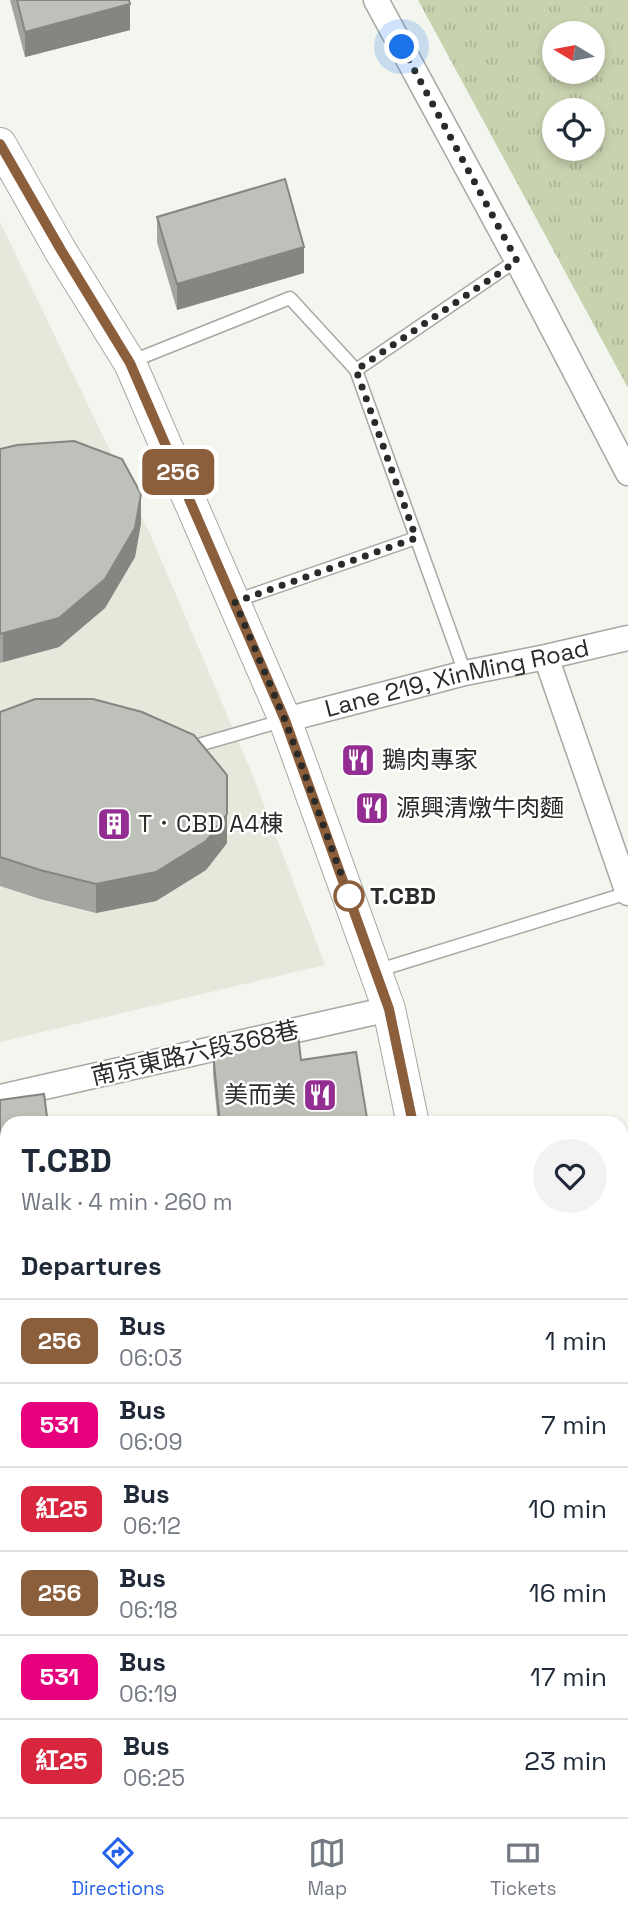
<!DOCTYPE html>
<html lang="en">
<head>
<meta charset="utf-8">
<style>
	body { margin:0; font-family:"Space Grotesk","Noto Sans TC",sans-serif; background:#f2f2f3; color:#1f2937; height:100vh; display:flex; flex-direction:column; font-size:26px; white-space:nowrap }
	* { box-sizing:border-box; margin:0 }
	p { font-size:23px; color:#747a83 }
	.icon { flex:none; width:38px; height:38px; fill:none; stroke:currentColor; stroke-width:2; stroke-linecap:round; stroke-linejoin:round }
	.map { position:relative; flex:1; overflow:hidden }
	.side { position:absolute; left:0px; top:1116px; width:628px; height:702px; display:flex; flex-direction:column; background:#fff; border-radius:21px 21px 0 0; box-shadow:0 4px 10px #0003 }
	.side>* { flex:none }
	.badge { padding:0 14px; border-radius:10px; font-size:24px; line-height:46px }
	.needle { width:46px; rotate:280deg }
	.buttons { position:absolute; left:542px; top:21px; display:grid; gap:14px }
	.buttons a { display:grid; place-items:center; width:63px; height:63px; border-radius:50%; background:#fff; box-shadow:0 4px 10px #0003; font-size:35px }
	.you { position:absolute; width:35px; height:35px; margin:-18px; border:5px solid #fff; border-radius:50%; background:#1a73e8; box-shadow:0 0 0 10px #1a73e833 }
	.map>.badge { position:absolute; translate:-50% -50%; box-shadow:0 0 0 4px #fff }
	h2 { padding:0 21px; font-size:26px; line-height:63px }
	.round { display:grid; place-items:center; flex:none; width:74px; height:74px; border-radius:37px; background:#f2f2f3 }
	.head { display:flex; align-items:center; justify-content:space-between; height:119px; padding:0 21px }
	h1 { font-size:33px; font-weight:600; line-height:52px }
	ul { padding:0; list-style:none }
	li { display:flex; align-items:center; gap:21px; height:84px; padding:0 21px; border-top:2px solid #e0e1e3 }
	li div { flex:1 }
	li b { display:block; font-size:26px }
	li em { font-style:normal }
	li .badge { min-width:77px; font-weight:700; text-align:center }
	.dock { display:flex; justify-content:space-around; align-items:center; height:98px; border-top:2px solid #e0e1e3; background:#fff; font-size:19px; color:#747a83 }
	.dock a { display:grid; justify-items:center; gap:4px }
	.dock .active { color:#2563eb }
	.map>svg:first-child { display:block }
</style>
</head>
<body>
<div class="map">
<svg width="628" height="1817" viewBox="0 0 628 1817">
	<defs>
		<pattern id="park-tufts" width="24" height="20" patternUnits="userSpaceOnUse" patternTransform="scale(1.75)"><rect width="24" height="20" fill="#c9d2af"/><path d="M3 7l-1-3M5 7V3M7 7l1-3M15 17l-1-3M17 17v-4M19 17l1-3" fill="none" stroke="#adb497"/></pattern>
	</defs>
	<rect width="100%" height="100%" fill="#f3f5ef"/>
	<!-- built -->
	<polygon fill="#e5e9dc" points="0,222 150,534 251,771 325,965 0,1042"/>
	<!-- park -->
	<path fill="url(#park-tufts)" fill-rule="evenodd" d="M418,0H628V388ZM555,33H593V72H555ZM555,110H593V149H555Z"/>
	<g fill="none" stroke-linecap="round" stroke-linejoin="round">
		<!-- service casing -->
		<g stroke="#a6a8a3" stroke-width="15">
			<g id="service">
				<polyline points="130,362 290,298 356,370 465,673"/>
				<polyline points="356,370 517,260"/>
				<polyline points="235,601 416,538"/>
				<polyline points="202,744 285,720"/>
				<polyline points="376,971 628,893"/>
				<polyline points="621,1421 628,1420"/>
				<polyline points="621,1653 628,1652"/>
				<polyline points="378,1811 379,1817"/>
			</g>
		</g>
		<!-- minor casing -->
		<g stroke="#a6a8a3" stroke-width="27">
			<g id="minor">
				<polyline points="376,0 517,260 628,473"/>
				<polyline points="546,657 628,893"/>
				<path id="s1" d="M285,720L465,673L546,657L628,638"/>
				<polyline points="0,1097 389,1009"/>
				<polyline points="327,1817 349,1811"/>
			</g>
		</g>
		<!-- tertiary casing -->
		<g stroke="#a6a8a3" stroke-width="34">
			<g id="tertiary">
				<polyline points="0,144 60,250 130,363 285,720 389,1009 413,1124"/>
				<polyline points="555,1811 557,1817"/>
			</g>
		</g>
		<!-- service -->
		<use href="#service" stroke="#fff" stroke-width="12"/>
		<!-- minor -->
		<use href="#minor" stroke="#fff" stroke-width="24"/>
		<!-- tertiary -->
		<use href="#tertiary" stroke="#fff" stroke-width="32"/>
	</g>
	<!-- wall -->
	<g fill="#a3a5a0">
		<polygon points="10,0 129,0 130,30 25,57"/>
		<polygon points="157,217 304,273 177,310 157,242"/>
		<polygon points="0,449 141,523 135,557 105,608 59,647 0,663"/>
		<polygon points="0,712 227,843 206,870 156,901 96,913 40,899 0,886"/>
		<polygon points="213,1053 301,1060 368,1124 218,1124 213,1074"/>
		<polygon points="0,1100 7,1124 7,1425 0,1426"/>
		<polygon points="7,1471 7,1545 4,1545 0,1520 0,1472"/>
	</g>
	<!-- shaded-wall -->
	<g fill="#858682">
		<polygon points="130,4 130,30 25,57 25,32"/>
		<polygon points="304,247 304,273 177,310 177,284"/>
		<polygon points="141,494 141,523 135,557 105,608 59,647 3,662 3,633"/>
		<polygon points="227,775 227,843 206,870 156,901 96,913 96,884"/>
		<polygon points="78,1811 84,1811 84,1817 56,1817"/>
	</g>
	<!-- building -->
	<g fill="#bec0ba" stroke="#858682" stroke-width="2">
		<polygon points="17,0 129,0 130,4 25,32"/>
		<polygon points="285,179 304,247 177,284 157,217"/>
		<polygon points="74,441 122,459 141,494 135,528 105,579 59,618 0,634 0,449 17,445"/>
		<polygon points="35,699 93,699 142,712 194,735 227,775 227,814 206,841 156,872 96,884 40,870 0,857 0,712"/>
		<polygon points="298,1035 301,1060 356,1052 368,1124 220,1124 213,1053"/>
		<polygon points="44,1094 48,1124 7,1124 7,1403 0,1404 0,1100"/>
		<polygon points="7,1471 7,1523 4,1523 0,1498 0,1472"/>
		<polygon points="7,1547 7,1811 78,1811 56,1817 0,1817 0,1549"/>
		<polygon points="459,1811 524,1811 526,1817 460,1817"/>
	</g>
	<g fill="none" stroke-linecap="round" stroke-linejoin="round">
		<!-- line casing -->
		<g stroke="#fff" stroke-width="16">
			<polyline id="line" points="0,144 61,250 130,363 285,720 389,1009 413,1124"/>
		</g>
		<!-- line -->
		<use href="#line" stroke="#8b5e3c" stroke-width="10"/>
		<!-- walk -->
		<polyline stroke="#2a2a28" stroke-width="7" stroke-dasharray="0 12.6" points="349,896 285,720 235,602 416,538 356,370 517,261 402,47"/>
	</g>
	<!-- icons -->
	<defs>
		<g id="restaurant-square" transform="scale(1.75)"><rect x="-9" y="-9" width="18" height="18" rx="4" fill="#942d92" stroke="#fff"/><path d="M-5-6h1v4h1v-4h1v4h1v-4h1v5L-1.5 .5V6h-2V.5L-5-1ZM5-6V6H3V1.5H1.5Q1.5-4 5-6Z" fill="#fff"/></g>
		<g id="building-square" transform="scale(1.75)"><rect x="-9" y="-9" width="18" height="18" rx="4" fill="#942d92" stroke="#fff"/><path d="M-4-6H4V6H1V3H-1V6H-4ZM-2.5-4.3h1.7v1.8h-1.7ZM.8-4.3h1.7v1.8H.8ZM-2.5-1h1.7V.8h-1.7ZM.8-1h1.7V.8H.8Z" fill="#fff"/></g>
	</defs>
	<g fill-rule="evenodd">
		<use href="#restaurant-square" x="358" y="760"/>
		<use href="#restaurant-square" x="372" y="808"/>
		<use href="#building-square" x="114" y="824"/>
		<use href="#restaurant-square" x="320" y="1095"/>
	</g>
	<!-- markers -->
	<circle fill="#fff" stroke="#8b5e3c" stroke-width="3.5" cx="349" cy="896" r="14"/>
	<g text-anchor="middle" stroke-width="5" stroke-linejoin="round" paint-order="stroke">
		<!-- street labels -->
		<g font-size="24" fill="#2a2a28" stroke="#fff">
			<text dy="8" stroke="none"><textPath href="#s1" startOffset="177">Lane 219, XinMing Road</textPath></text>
			<text transform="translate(195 1053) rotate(-13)" y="8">南京東路六段368巷</text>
		</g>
		<!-- poi labels -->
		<g font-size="24" fill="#2a2a28" stroke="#fff" text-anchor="start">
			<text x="382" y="768">鵝肉專家</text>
			<text x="396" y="816">源興清燉牛肉麵</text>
			<text x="138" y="832">T．CBD A4棟</text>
			<text x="296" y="1103" text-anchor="end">美而美</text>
		</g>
		<!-- stop labels -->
		<g font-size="24" font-weight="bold" fill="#2a2a28" stroke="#fff" text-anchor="start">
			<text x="370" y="904">T.CBD</text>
		</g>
	</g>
</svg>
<div class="buttons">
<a><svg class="needle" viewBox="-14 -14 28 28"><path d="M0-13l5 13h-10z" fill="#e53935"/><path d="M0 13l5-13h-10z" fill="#747a83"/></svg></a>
<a><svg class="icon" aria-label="locate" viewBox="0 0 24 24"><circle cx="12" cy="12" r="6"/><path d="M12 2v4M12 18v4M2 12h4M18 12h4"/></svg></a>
</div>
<div class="you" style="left:402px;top:47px"></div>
<b class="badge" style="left:178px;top:472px;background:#8b5e3c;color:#fff">256</b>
<section class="side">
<div class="head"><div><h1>T.CBD</h1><p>Walk · 4 min · 260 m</p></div><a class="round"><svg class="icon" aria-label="heart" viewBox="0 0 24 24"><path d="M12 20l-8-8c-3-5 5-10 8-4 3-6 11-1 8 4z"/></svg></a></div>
<h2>Departures</h2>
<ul>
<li><span class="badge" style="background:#8b5e3c;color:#fff">256</span><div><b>Bus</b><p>06:03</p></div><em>1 min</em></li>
<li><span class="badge" style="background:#e6007e;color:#fff">531</span><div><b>Bus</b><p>06:09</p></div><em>7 min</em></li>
<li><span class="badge" style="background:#d7263d;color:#fff">紅25</span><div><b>Bus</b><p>06:12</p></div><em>10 min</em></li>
<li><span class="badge" style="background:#8b5e3c;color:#fff">256</span><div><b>Bus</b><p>06:18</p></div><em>16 min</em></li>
<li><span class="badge" style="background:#e6007e;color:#fff">531</span><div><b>Bus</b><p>06:19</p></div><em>17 min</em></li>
<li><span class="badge" style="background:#d7263d;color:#fff">紅25</span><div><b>Bus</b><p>06:25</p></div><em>23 min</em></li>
</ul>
</section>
</div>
<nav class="dock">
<a class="active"><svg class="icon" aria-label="directions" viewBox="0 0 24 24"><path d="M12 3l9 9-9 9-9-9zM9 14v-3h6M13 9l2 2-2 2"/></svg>Directions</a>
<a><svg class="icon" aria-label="map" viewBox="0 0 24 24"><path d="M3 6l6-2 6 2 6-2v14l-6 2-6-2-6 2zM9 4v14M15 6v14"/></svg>Map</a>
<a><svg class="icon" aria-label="tickets" viewBox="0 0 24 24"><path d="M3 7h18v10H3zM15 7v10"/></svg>Tickets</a>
</nav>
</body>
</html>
